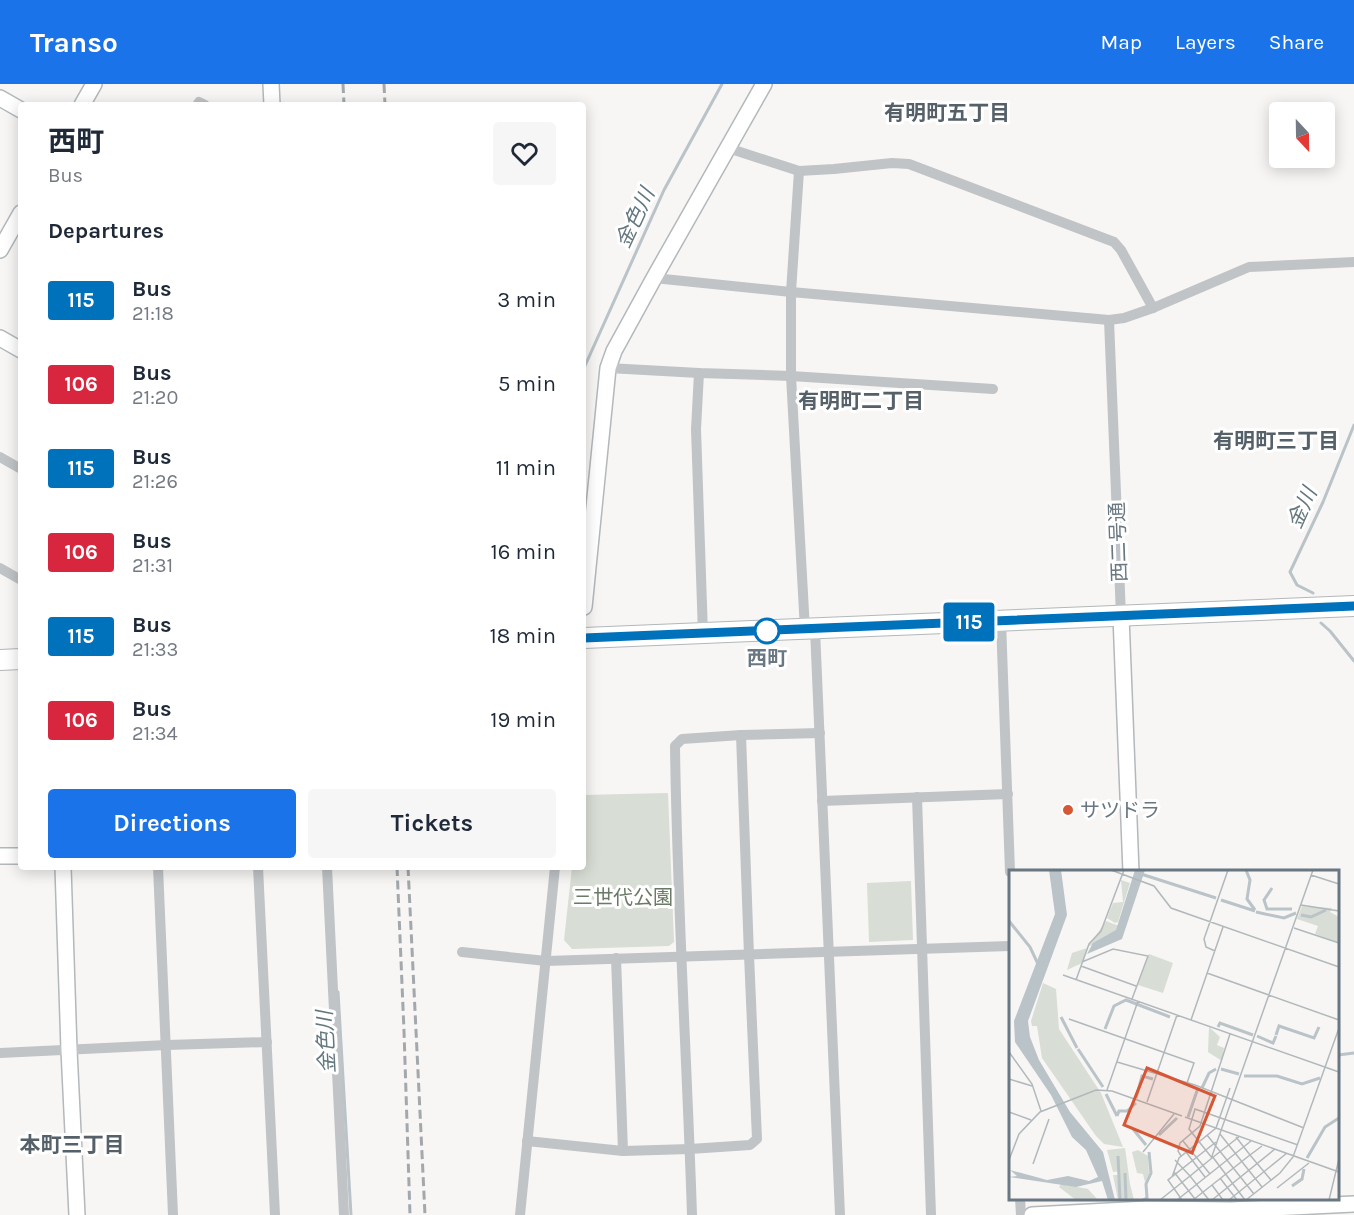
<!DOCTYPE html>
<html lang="en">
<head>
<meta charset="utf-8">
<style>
	body { margin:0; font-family:Karla,"Noto Sans JP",sans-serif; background:#f6f6f7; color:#1f2937; height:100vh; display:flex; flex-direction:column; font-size:22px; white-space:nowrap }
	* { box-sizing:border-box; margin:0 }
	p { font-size:20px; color:#747a83 }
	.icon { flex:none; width:33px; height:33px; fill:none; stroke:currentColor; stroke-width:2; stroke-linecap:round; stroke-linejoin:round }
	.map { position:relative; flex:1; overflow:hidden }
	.drawer { position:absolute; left:18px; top:18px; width:568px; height:768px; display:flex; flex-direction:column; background:#fff; border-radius:6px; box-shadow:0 3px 15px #0003 }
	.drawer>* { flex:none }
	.badge { padding:0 12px; border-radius:4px; font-size:21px; line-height:39px }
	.needle { width:39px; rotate:158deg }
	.controls { position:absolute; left:1269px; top:18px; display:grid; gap:12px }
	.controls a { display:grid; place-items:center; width:66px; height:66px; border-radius:6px; background:#fff; box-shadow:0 3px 15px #0003; font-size:30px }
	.map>.badge { position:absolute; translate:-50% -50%; box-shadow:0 0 0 3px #fff }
	h2 { padding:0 30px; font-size:22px; line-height:54px }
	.round { display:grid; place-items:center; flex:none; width:63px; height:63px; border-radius:6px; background:#f6f6f7 }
	.headline { display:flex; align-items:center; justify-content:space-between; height:102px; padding:0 30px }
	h1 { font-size:28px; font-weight:700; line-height:45px }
	.button { display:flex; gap:12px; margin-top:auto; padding:12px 30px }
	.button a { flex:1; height:69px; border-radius:6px; background:#1a73e8; color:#fff; font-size:24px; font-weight:700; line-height:69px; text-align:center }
	.button a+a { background:#f6f6f7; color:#1f2937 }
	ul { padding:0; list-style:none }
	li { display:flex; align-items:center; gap:18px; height:84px; padding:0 30px }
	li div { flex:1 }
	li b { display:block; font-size:22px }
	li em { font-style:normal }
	li .badge { min-width:66px; font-weight:700; text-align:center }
	header { display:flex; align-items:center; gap:36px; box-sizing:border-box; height:84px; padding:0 30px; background:#1a73e8; color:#fff }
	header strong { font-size:28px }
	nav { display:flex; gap:33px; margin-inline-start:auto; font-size:21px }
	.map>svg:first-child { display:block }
</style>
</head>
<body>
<header>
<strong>Transo</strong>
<nav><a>Map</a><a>Layers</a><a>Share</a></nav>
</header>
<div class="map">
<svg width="1354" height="1131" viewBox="0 0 1354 1131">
	<rect width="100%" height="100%" fill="#f7f6f4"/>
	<!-- green -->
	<g fill="#d8ddd5">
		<polygon points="668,709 674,858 669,862 572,865 564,856 572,783 584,783 584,711"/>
		<polygon points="911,797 913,856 869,858 867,799"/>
	</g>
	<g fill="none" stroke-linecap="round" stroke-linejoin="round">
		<!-- stream -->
		<g stroke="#b9c3c8" stroke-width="3">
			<polyline points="584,284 664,106 722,0"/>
			<polyline points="1313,509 1297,501 1290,488 1323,418 1354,341"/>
			<polyline points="1321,539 1330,547 1354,577"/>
			<polyline points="338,908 351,1131"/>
			<polyline points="1338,971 1354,969"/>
		</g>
		<!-- secondary casing -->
		<g stroke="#b3b8bb" stroke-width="18">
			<g id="secondary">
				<polyline points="271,0 272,21"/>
				<polyline points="0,14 21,26"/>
				<polyline points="82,21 94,0"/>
				<polyline points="0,166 21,129"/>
				<polyline points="0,254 21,266"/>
				<polyline points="584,523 608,284 614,267 654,194 764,0"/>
				<polyline points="1121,532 1131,788"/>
				<polyline points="0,772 21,772"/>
				<polyline points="63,783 69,966 77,1131"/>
				<polyline points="1032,1131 1147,1125 1231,1126 1354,1120"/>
			</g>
		</g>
		<!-- highway casing -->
		<g stroke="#b3b7b9" stroke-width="22">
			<g id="highway">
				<polyline points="584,554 1354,522"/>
				<polyline points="0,576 21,575"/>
			</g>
		</g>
		<!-- street -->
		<g stroke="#c0c4c7" stroke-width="10">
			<polyline points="197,21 199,18 205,21"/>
			<polyline points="728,64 799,87 834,85 892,79 909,80 1114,158 1121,166 1153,224"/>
			<polyline points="799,87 791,208 791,292 805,546"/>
			<polyline points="654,194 791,208 1109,236 1124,234 1153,224 1249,183 1354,178"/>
			<polyline points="1109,236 1121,532"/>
			<polyline points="608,284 699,289 791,292 993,305"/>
			<polyline points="699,289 696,345 703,550"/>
			<polyline points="0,373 21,385"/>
			<polyline points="0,484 21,496"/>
			<polyline points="1001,537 1010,788"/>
			<polyline points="815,545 840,1131"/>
			<polyline points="917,713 931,1131"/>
			<polyline points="822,717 1008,710"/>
			<polyline points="158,783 173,1131"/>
			<polyline points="258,783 275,1131"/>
			<polyline points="327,783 344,1131"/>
			<polyline points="462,868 546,877 1010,862"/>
			<polyline points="616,874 623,1067"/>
			<polyline points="0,969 167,961 267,958"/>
			<polyline points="527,1057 623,1067 690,1065 750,1061 757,1055 749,871 741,651"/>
			<polyline points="1020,1114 1021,1131"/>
			<polyline points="520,1131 555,783"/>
			<path d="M692,1131C687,975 677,818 675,662L682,655L741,651L820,649"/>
		</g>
		<!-- secondary -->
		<use href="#secondary" stroke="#fff" stroke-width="15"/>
		<!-- highway -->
		<use href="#highway" stroke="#fff" stroke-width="20"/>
		<!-- rail -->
		<g stroke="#a2a8ac" stroke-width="3" stroke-dasharray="9 4.5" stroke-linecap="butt">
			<polyline points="343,0 344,21"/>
			<polyline points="384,0 385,21"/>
			<polyline points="397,783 404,947 410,1131"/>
			<polyline points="408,783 425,1131"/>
		</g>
	</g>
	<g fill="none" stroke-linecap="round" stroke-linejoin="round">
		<!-- line casing -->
		<g stroke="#fff" stroke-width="14">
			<polyline id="line" points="584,554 1354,522"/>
		</g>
		<!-- line -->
		<use href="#line" stroke="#0072bc" stroke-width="9"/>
	</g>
	<!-- markers -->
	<circle fill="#fff" stroke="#0072bc" stroke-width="3" cx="767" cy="547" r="12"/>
	<circle fill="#d55735" stroke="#fff" stroke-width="2" cx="1068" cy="726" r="6"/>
	<g text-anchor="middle" stroke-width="6" stroke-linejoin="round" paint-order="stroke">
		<!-- street labels -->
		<g font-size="20" fill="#687782" stroke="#fff">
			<text transform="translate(1118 458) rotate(-92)" y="7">西二号通</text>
		</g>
		<!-- stop labels -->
		<g font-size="20" font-weight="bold" fill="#687782" stroke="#fff">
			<text x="767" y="581">西町</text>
		</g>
		<!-- poi labels -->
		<g font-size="20" fill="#687782" stroke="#fff" text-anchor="start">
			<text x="1080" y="733">サツドラ</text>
		</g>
		<!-- park labels -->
		<g font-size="20" fill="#6b7a66" stroke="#fff">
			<text x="623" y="820">三世代公園</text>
		</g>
		<!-- neighbourhood labels -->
		<g font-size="21" font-weight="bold" fill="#556068" stroke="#fff">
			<text x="947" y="36">有明町五丁目</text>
			<text x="861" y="324">有明町二丁目</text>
			<text x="1276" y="364">有明町三丁目</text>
			<text x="72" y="1068">本町三丁目</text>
		</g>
		<!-- water labels -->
		<g font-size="21" font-style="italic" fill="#63777f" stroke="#fff">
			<text transform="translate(635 134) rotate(-65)" y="7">金色川</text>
			<text transform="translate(1302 424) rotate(-66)" y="7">金川</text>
			<text transform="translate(326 958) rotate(-93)" y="7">金色川</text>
		</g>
	</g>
	<!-- overview -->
	<g transform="translate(1009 786)">
		<rect width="330" height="330" fill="#f7f6f4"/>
		<path d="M112,10L121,13L109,52L106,53L98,48L104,33L114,32ZM293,36L323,38L321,42L330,47V73L306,64L309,56L288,49ZM97,51L110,56L105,63L79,77ZM78,78L73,93L58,100L63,83ZM140,84L164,93L154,123L129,115ZM34,113L47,119L50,159L92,223L114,277L95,274L87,266L33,188L28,156H23L22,151ZM200,157L211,167L208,175L215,178L213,191L199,182ZM116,278L121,314L125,330H118L117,304L116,330H109L104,305H111V301L104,302L98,280ZM129,280L139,286L140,304L136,312L134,304L128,303L123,282ZM52,314L79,319L89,330H67L50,317Z" fill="#d8ddd5"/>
		<path d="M40,0H52L58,45L19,151L21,167L30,190L61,242L94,282L106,330H99L93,311L67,317L0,307L8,306L1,300L38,310L59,306L80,311L89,307L77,280L63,267L42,225L6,172L5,151L46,44ZM126,0H136L113,69L78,84L84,73L107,60Z" fill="#b9c3c8"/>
		<path fill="none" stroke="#b9c3c8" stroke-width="3" d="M237,0L241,10L238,29L246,40M132,4L207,28M263,18L255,30L258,39H283M212,30L246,41M247,42L275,48L287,43M292,45L302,47L317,40M0,51L21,77L29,94M52,147L68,178M209,157L211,153L244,165M96,159L105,136L117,130L161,147M267,165L270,156L305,168L310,157M248,166L264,173L267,166M69,179L94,217M212,199L230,204M235,206H268L293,214L311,208M193,218L200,203L207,199M97,224L108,246M127,228L133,206L144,209M108,246L110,241H118L127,233M179,247L189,218M124,259L137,275M150,265L168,248M109,286L111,330M298,288L316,257L330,248M116,303L117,330M283,316L293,309L295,299M134,330L138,328L137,314L142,303L140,282"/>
		<path fill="none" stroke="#b1b8bc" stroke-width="1.5" d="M102,0L145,16L162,38L330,97M302,5L330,14M292,35L330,41M285,58L330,73M206,81L197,77L195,69L219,0M73,92L104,79L139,86L123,129M72,96L127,116M198,103L330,150M54,105L330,202M67,110L80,74L92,61L115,0M60,149L185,193L178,213M182,150L214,57M0,182L23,214L32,241M108,192L186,215L295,258M0,209L23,216M98,220L129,131M138,232L168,145M0,242L22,250M176,247L330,302M211,264L253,317M198,265L245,324M231,266L203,288L180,259L186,239L289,275M227,267L241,285L253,276M174,271L201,304M134,282L165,244M177,282L196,307M172,286L169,281L171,273L191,256L221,164M0,290L10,264L31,242L87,220L103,221L173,246M166,290L181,306L203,288M24,294L40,249M165,302L186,329M163,307L170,288L207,258L221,218M211,308L228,330M203,315L214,330M268,318L300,293M151,330L181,306L200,330M168,330L242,271M173,330L159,310L207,272M184,330L241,285L262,310M203,330L266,279M220,330L278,283M236,330L203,286L304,0M237,330L271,303L284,287L330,158M320,330L330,289"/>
		<path fill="#d55735" fill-opacity="0.15" stroke="#d55735" stroke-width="3" d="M138,198L206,226L183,283L115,255Z"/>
		<rect width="330" height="330" fill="none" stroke="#687782" stroke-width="3"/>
	</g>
</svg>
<div class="controls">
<a><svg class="needle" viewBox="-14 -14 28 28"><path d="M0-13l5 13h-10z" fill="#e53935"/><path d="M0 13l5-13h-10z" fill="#747a83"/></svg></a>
</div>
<b class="badge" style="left:969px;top:538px;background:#0072bc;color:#fff">115</b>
<section class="drawer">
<div class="headline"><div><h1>西町</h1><p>Bus</p></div><a class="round"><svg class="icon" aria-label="heart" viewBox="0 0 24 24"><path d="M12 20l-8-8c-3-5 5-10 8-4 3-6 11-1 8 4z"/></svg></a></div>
<h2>Departures</h2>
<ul>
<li><span class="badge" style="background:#0072bc;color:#fff">115</span><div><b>Bus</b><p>21:18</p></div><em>3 min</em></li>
<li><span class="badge" style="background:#d7263d;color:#fff">106</span><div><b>Bus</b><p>21:20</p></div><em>5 min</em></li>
<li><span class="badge" style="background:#0072bc;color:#fff">115</span><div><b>Bus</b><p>21:26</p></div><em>11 min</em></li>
<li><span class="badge" style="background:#d7263d;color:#fff">106</span><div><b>Bus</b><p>21:31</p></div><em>16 min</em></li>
<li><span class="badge" style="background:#0072bc;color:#fff">115</span><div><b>Bus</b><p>21:33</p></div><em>18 min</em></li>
<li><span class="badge" style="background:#d7263d;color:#fff">106</span><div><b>Bus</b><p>21:34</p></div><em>19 min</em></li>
</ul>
<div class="button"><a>Directions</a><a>Tickets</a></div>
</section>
</div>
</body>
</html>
